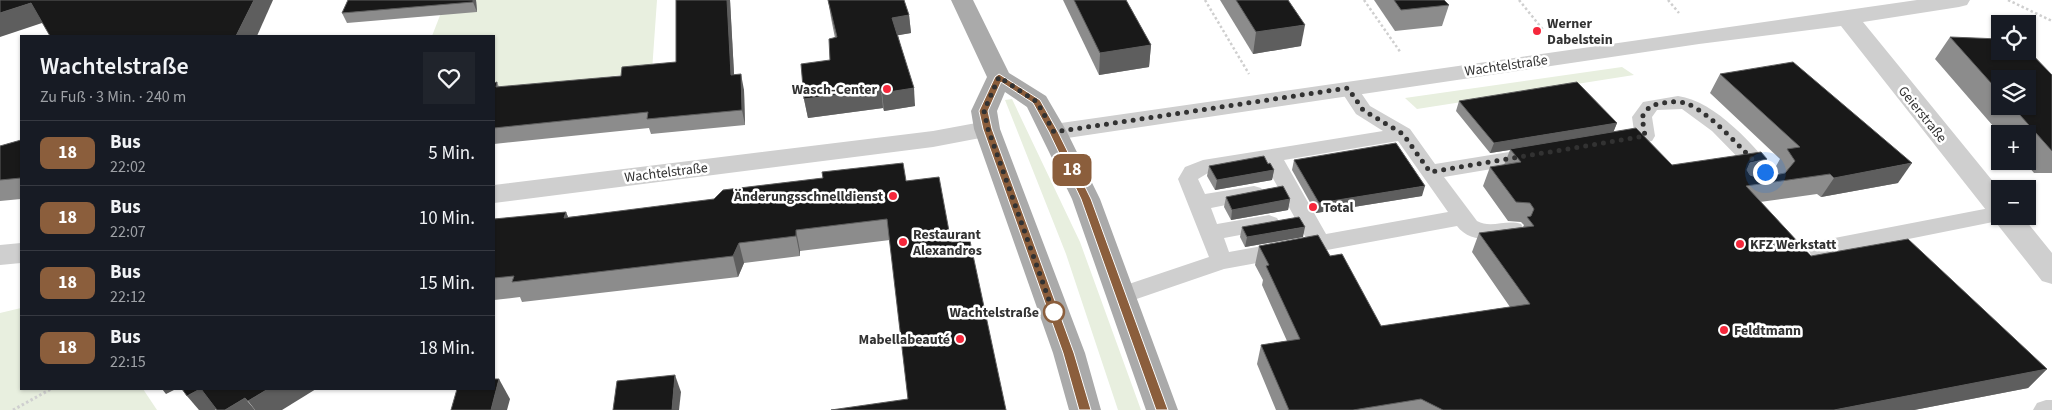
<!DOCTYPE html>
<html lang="de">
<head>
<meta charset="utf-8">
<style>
	body { margin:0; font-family:"Source Sans 3",sans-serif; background:#20242c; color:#f1f3f6; height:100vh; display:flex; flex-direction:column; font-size:19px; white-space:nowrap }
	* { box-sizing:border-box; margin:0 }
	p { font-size:16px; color:#9ea1a6 }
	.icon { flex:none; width:28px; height:28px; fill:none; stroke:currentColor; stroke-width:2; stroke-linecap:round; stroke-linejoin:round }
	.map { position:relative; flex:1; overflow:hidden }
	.details { position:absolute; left:20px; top:35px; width:475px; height:355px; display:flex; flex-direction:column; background:#171b24; border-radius:0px; box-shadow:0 1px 4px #0004 }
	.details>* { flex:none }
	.badge { padding:0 10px; border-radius:8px; font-size:18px; line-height:32px }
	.tools { position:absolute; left:1991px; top:15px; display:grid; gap:10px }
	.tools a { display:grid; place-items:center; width:45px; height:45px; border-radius:0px; background:#171b24; box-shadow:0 1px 4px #0004; font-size:25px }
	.you { position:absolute; width:25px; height:25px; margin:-12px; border:4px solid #fff; border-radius:50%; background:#1a73e8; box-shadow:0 0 0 8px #1a73e833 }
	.map>.badge { position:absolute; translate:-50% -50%; box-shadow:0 0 0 2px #fff }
	.round { display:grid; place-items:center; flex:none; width:52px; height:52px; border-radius:0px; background:#20242c }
	.head { display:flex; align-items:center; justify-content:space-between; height:85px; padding:0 20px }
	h1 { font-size:24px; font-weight:600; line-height:38px }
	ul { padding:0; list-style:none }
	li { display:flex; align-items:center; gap:15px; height:65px; padding:0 20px; border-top:1px solid #363941 }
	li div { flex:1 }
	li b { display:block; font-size:19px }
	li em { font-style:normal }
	li .badge { min-width:55px; font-weight:700; text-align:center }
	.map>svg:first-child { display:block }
</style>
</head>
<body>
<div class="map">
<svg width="2052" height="410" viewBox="0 0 2052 410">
	<rect width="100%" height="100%" fill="#fff"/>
	<!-- green -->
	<g fill="#e8efdf">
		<polygon points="446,0 657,0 652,71 494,91 494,36 432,36"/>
		<polygon points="1622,67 1634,75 1417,109 1405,98"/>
		<polygon points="1012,99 1080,242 1141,410 1118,410 1066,254 1005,100"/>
		<polygon points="21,308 21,389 143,389 157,410 0,410 0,313"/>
	</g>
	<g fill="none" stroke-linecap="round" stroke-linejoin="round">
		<!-- path-far1 -->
		<g stroke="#cfcfcf" stroke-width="2.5" stroke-dasharray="2.5 2.5" stroke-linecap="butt">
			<polyline points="1205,0 1249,74"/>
			<polyline points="1364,0 1401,53"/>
			<polyline points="1519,0 1544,31"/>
			<polyline points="1668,0 1679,13"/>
			<polyline points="2008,0 2052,21"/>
		</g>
		<!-- path -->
		<polyline stroke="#cfcfcf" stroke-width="3" stroke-dasharray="2.5 2.5" stroke-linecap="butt" points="13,410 51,389"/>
		<!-- lane -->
		<g fill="#cfcfcf" fill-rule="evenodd">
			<path d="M1348,82L1355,84L1370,106L1410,129L1435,164L1534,148L1541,150L1544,155L1541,160L1534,162L1444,177L1477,221C1491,229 1506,219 1521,224L1524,229L1521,234C1501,240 1471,245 1457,226L1224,269L1122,304L1114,301L1111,295L1114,289L1209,257L1178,179L1185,167L1203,160L1383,131L1356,114L1339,88L1341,84ZM1398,141L1448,212L1326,234L1284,160ZM1265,164L1306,238L1229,252L1224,238L1277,228L1280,223L1277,218L1269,215L1217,224L1211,208L1261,198L1265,193L1261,188L1254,186L1205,194L1198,179L1208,173Z"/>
			<path d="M1678,96C1716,101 1755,147 1778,175L1781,180C1774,193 1757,197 1743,193L1740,188L1743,183L1759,179L1712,131L1682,109L1657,110L1652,117L1655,136L1652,141L1616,148L1609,146L1606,141L1609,136L1634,131L1632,117L1643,102Z"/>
			<polygon points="2000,206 2000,216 2009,216 2008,219 1819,257 1811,255 1808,249 1811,243 1819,241"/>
			<polygon points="2046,400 2052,400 2052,410 2033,410 2037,403"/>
		</g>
		<!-- street -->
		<g fill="#cfcfcf" fill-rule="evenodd">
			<polygon points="1917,0 1970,0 1967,5 1959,7 1863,22 2000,190 2000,216 2022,216 2052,253 2052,284 2042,281 1841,26 1699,44 1054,140 1045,138 1041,132 1045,126 1054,124"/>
			<polygon points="987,121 996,123 1000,129 996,135 933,147 494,203 494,185 933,131"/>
			<polygon points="21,243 21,263 0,265 0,245"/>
		</g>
		<!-- primary -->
		<polygon fill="#aaa" fill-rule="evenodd" points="951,0 973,0 1009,73 1046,96 1067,132 1100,199 1178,410 1146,410 1072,199 1027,107 1005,92 997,111 1000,129 1085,353 1101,410 1069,410 1053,353 974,129 971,111 987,77"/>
	</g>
	<!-- wall -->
	<g fill="#8c8c8c" fill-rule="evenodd">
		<polygon points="476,0 477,12 347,23 342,13"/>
		<polygon points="676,0 730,0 734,75 744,90 745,125 651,134 649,128 494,144 494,83 497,82 499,87 621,76 676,62"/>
		<polygon points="828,0 909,15 911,33 898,35 915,106 884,111 883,108 808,118 804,99 830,60 835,38 831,18"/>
		<polygon points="1063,0 1126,0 1151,45 1149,67 1099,75"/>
		<polygon points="1220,0 1288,0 1301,46 1253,54"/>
		<polygon points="1374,0 1444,0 1449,5 1442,26 1395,31"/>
		<path d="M1950,37L2052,75V173H2034L2024,161H2028V134H2000L1935,59ZM2000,79L2028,106H2000Z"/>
		<polygon points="1720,74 1898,183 1821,197 1817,194 1760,202 1811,256 2047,369 2028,388 1914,410 1276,410 1257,364 1261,345 1287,341 1262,285 1263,280 1255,265 1259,246 1330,256 1381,326 1510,307 1472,252 1479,233 1523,227 1524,225 1521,222 1508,221 1483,186 1490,167 1504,165 1510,150 1490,153 1456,111 1459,101 1617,123 1613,132 1672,165 1759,178 1779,174 1775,168 1780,159 1710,93"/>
		<polygon points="21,140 21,199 0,201 0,146"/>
		<polygon points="1294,160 1422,196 1316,213 1292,170"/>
		<polygon points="1268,164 1274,170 1272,180 1215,190 1207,176 1209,166"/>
		<polygon points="906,181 951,242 908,399 890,240 800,251 800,256 744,263 738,277 522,302 520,297 494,300 494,219 566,212 568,217"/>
		<polygon points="1226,197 1290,199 1288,210 1231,220 1224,207"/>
		<polygon points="1242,227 1303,237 1245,247 1240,237"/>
	</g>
	<!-- shaded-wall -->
	<g fill="#5e5e5e">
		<polygon points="254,0 273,0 257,36 236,36"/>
		<polygon points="473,0 476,0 477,12 473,2"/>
		<polygon points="727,0 730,0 735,91 731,75"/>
		<polygon points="31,3 45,22 0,37 0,13"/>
		<polygon points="909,15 911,33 894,36 892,18"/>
		<polygon points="1305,25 1301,46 1253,54 1256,32"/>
		<polygon points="1151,45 1149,67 1099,75 1100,53"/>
		<polygon points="741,74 744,90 745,125 742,110"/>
		<polygon points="914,88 915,106 884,111 882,93"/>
		<polygon points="881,89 883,108 808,118 804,99"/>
		<polygon points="1617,123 1613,133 1490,153 1494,143"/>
		<polygon points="1767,159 1756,178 1738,182 1750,163"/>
		<polygon points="1912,163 1898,183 1821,197 1834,178"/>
		<polygon points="1274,170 1272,180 1215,190 1217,180"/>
		<polygon points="1425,186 1422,196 1316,213 1319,203"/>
		<polygon points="1290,199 1288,210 1231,220 1232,210"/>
		<polygon points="566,212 574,232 564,218"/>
		<polygon points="1305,227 1303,237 1245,247 1247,237"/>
		<polygon points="796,230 800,251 800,256 796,236"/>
		<polygon points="739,243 744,263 738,277 733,256"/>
		<polygon points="2047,369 2028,388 1914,410 1834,410"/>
		<polygon points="675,375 681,392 679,410 672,410"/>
		<polygon points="499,379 510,399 507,410 491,410"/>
		<polygon points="162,389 176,389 166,394"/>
		<polygon points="200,389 201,389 218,408 215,410 199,410 187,396"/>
		<polygon points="268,389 316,389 282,410 255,410 248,401"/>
		<polygon points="245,398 255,410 225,410"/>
	</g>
	<!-- building -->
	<g fill="#191919" stroke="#5e5e5e">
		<polygon points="0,0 254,0 236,36 50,36 31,3 0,13"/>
		<polygon points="348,0 473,0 473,2 342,13"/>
		<polygon points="676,0 727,0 731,75 741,74 742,110 647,119 648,112 494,128 494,83 497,82 496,87 621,76 622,67 676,62"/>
		<polygon points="828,0 904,0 909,15 892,18 914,88 882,93 881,89 804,99 801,64 830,60 829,39 837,37"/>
		<polygon points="1074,0 1126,0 1151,45 1100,53"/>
		<polygon points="1236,0 1288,0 1305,25 1256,32"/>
		<polygon points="1394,0 1444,0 1449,5 1401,10"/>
		<polygon points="1950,37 2000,39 2000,51 2028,51 2028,50 2052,75 2052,151 2012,106 2028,106 2028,79 2000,79 2000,93"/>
		<polygon points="1793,62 1912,163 1834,178 1830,174 1746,186 1811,256 1908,239 2047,369 1834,410 1443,410 1421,399 1353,410 1289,410 1261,345 1300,339 1266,266 1269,265 1259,246 1318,235 1330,256 1342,254 1381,326 1530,304 1479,233 1534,226 1527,217 1531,216 1534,209 1530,203 1516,202 1490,167 1521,162 1510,149 1636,128 1672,165 1761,152 1767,159 1750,163 1747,170 1750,175 1759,178 1785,173 1795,161 1787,149 1800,147 1720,74"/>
		<polygon points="1577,82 1617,123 1494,143 1459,101"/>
		<polygon points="21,140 21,178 0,180 0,146"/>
		<polygon points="1396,143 1425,186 1319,203 1294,160"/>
		<polygon points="1264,156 1268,164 1270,163 1274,170 1217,180 1209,166"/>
		<polygon points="903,163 906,181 939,177 951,242 970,241 1006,410 831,410 908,399 887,219 796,230 796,236 739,243 733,256 512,282 514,276 494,278 494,219 566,212 564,218 714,199 723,190 823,178 822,172"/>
		<polygon points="1283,186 1290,199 1232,210 1226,197"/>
		<polygon points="1299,217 1305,227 1247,237 1242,227"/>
		<polygon points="675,375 672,410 613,410 617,381"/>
		<polygon points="494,379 499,379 491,410 451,410 457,389 494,389"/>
		<polygon points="182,389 200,389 187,396"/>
		<polygon points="201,389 268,389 248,401 245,398 225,410 217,410"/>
	</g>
	<!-- line -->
	<polygon fill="#8b5e3c" stroke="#fff" points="999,74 1040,100 1058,132 1091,199 1168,410 1156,410 1081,199 1049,132 1033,103 1001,82 988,111 992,129 1074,353 1091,410 1079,410 1063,353 983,129 979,111 995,77"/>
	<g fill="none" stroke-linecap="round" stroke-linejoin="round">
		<!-- walk -->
		<path stroke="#323232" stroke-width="5" stroke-dasharray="0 9" d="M1054,312V314L988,129L984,111L999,77L1037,102L1054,132L1348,88L1363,110L1403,134L1430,172L1645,136L1642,117L1650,106C1663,103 1675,99 1688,104C1712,114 1745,153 1765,172"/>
	</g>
	<!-- markers -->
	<g fill="#f5273b" stroke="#fff" stroke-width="2">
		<circle cx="1537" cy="31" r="5"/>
		<circle cx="887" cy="89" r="5"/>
		<circle cx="893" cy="196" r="5"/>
		<circle cx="1313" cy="207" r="5"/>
		<circle cx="903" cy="242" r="5"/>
		<circle cx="1740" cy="244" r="5"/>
		<circle cx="1724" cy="330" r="5"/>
		<circle cx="960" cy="339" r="5"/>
	</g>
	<circle fill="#fff" stroke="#8b5e3c" stroke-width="2.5" cx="1054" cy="312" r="10"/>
	<g text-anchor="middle" stroke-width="5" stroke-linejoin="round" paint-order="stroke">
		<!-- poi labels -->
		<g font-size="14" font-weight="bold" fill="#323232" stroke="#fff" text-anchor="start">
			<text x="1547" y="28">Werner<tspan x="1547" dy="16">Dabelstein</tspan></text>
			<text x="877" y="94" text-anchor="end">Wasch-Center</text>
			<text x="883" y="201" text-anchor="end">Änderungsschnelldienst</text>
			<text x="1323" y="212">Total</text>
			<text x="913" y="239">Restaurant<tspan x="913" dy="16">Alexandros</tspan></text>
			<text x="1750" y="249">KFZ Werkstatt</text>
			<text x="1734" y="335">Feldtmann</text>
			<text x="950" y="344" text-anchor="end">Mabellabeauté</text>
		</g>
		<!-- street labels -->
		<g font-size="14" fill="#323232" stroke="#fff">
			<text transform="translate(1506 65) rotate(-8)" y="5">Wachtelstraße</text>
			<text transform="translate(1923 114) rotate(51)" y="5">Geierstraße</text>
			<text transform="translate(666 172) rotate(-7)" y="5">Wachtelstraße</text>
		</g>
		<!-- stop labels -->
		<g font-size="14" font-weight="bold" fill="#323232" stroke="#fff" text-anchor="end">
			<text x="1039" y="317">Wachtelstraße</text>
		</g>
	</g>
</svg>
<div class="tools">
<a><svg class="icon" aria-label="locate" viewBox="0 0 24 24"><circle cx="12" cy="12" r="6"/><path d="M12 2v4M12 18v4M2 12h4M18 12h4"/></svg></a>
<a><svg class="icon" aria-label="layers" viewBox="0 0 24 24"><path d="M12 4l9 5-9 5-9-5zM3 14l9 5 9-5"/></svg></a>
<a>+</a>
<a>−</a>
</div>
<div class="you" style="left:1765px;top:172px"></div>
<b class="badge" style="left:1072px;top:170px;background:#8b5e3c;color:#fff">18</b>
<section class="details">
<div class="head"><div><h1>Wachtelstraße</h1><p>Zu Fuß · 3 Min. · 240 m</p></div><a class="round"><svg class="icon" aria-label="heart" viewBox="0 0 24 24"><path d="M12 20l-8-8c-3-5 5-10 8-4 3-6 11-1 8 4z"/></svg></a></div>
<ul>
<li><span class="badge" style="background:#8b5e3c;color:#fff">18</span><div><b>Bus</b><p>22:02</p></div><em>5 Min.</em></li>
<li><span class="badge" style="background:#8b5e3c;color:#fff">18</span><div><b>Bus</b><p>22:07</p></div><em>10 Min.</em></li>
<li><span class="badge" style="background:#8b5e3c;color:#fff">18</span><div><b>Bus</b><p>22:12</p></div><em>15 Min.</em></li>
<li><span class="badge" style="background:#8b5e3c;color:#fff">18</span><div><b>Bus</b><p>22:15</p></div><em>18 Min.</em></li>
</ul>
</section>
</div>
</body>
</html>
